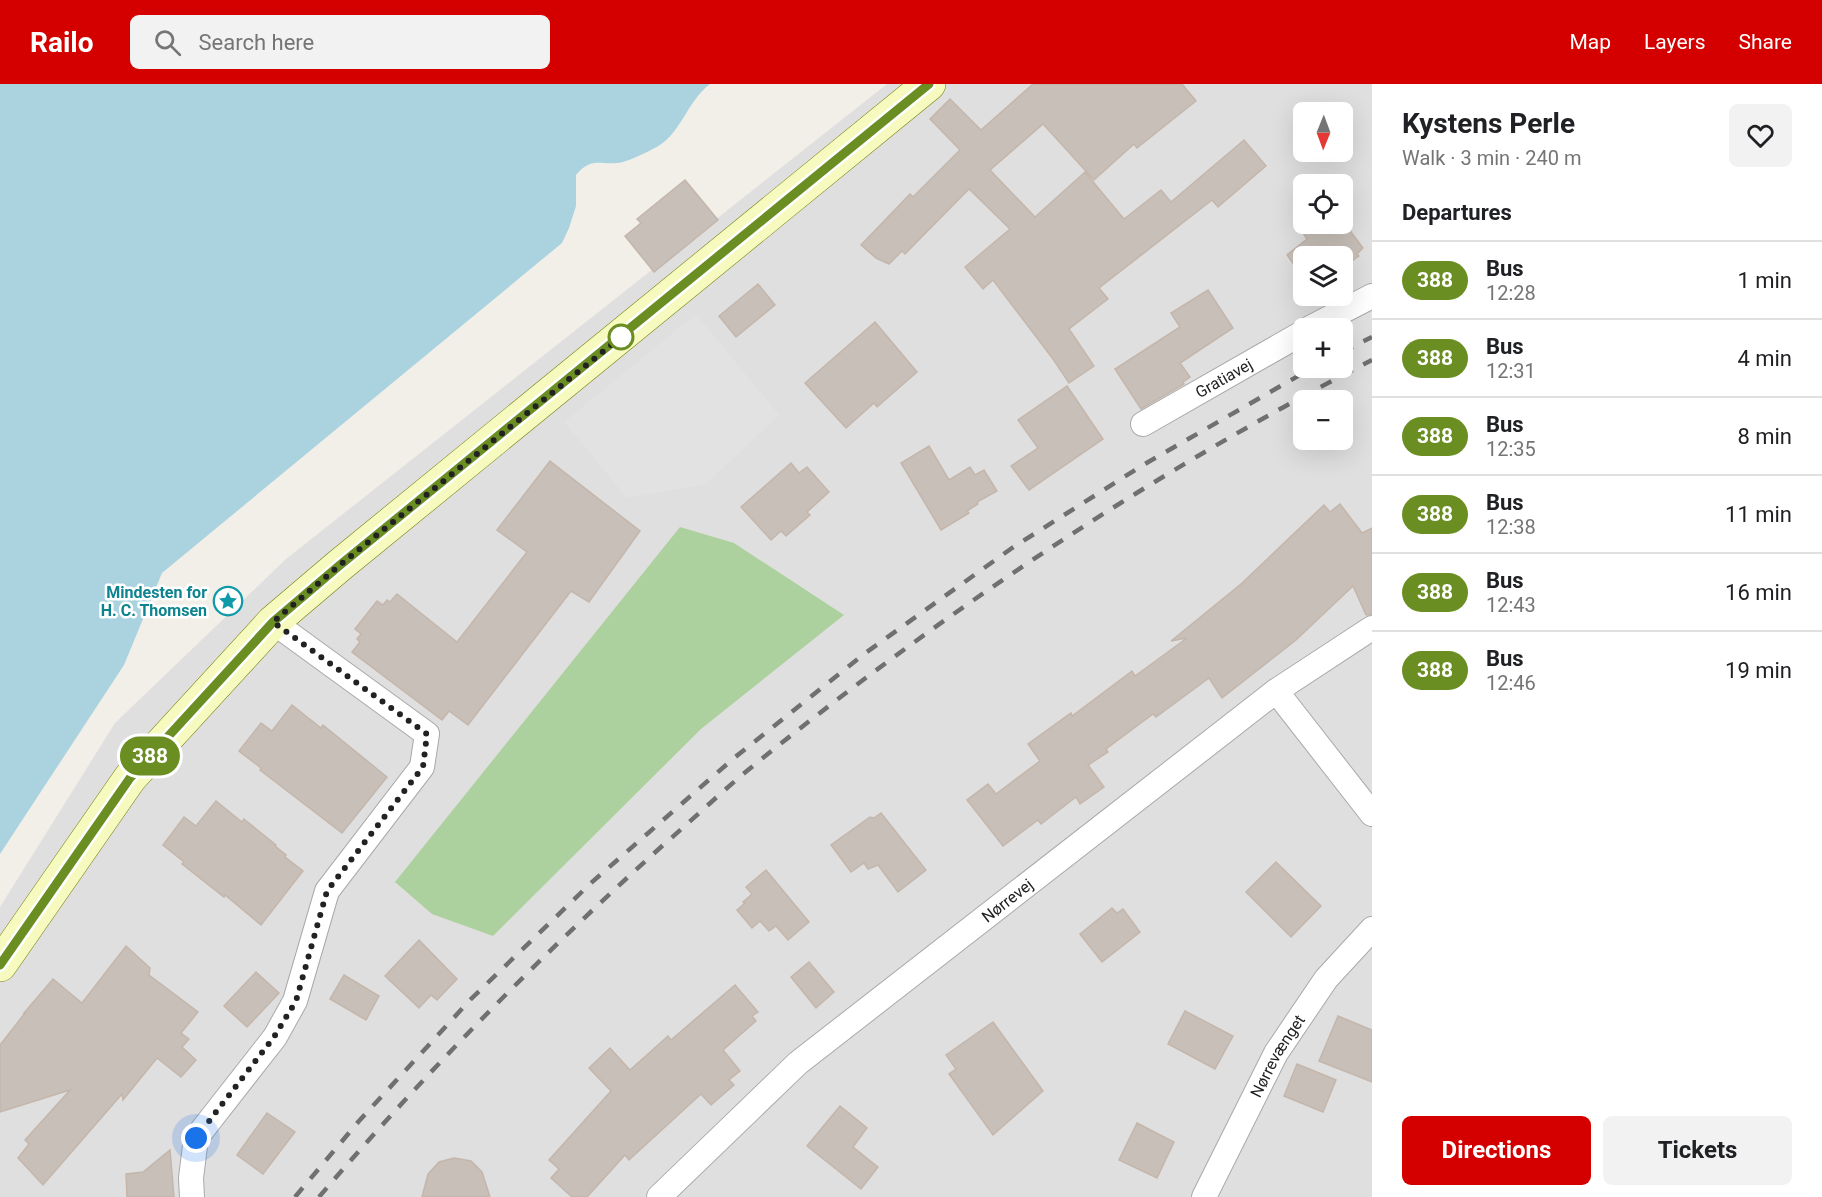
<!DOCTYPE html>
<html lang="en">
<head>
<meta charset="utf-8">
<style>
	body { margin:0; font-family:Roboto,sans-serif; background:#f2f2f2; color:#202124; height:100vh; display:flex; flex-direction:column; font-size:22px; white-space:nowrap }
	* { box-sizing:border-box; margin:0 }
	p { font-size:20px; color:#757577 }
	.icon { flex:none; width:33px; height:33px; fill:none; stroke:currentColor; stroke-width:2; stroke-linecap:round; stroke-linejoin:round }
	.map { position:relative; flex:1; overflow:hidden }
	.panel { display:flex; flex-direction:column; background:#fff; width:450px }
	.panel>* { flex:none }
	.badge { padding:0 12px; border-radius:20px; font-size:21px; line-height:39px }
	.needle { width:39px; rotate:181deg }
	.tools { position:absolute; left:1293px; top:18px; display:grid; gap:12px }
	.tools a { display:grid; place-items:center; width:60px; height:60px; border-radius:9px; background:#fff; box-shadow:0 6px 24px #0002; font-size:30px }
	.you { position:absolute; width:30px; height:30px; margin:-15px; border:4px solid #fff; border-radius:50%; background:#1a73e8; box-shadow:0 0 0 9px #1a73e833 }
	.map>.badge { position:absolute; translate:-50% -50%; box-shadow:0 0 0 3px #fff }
	h2 { padding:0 30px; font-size:22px; line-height:54px }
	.round { display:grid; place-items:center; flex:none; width:63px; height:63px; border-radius:9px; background:#f2f2f2 }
	.overview { display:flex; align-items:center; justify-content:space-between; height:102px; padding:0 30px }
	h1 { font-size:28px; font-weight:700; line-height:45px }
	.cta { display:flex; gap:12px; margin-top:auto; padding:12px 30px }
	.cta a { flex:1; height:69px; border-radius:9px; background:#d40000; color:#fff; font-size:24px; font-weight:700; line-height:69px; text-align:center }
	.cta a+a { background:#f2f2f2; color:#202124 }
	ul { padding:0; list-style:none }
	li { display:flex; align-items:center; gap:18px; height:78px; padding:0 30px; border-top:2px solid #e0e0e0 }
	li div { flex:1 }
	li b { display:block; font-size:22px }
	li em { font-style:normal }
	li .badge { min-width:66px; font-weight:700; text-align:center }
	header { display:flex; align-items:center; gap:36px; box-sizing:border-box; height:84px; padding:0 30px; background:#d40000; color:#fff }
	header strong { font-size:28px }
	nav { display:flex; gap:33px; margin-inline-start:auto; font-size:21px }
	.search { width:420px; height:54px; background:#f2f2f2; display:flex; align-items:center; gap:15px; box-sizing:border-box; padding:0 21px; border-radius:9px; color:#757577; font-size:22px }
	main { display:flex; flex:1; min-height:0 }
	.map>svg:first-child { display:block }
</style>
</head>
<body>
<header>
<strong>Railo</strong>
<div class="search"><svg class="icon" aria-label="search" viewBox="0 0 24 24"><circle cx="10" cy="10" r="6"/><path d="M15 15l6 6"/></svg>Search here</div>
<nav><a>Map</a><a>Layers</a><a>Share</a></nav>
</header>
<main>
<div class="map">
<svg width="1372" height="1113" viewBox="0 0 1372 1113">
	<rect width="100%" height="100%" fill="#f2efe9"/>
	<!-- residential -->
	<path fill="#e0dfdf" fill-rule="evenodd" d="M887,0H1372V1113H0V823L115,639L286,475ZM1304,28H1342V68H1304ZM1304,100H1342V140H1304ZM1304,172H1342V212H1304ZM1304,244H1342V284H1304ZM1304,316H1342V356H1304Z"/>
	<!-- forest -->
	<polygon fill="#add19e" points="680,443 734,459 844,531 701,645 493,852 432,830 395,798"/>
	<!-- parking -->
	<polygon fill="#e2e2e2" points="696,230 779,331 706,400 627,414 564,338"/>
	<!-- water -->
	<path fill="#aad3df" d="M0,0H710C686,18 681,52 653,65C643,70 633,75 623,78C602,83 593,71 576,91V122L569,144L562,159L162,489L124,581L0,770Z"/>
	<!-- building -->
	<g fill="#c7bfb8" stroke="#c4b6ab" stroke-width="1.5">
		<polygon points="1033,0 1182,0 1196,17 1137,64 1134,60 1094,96 1043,40 990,86 1035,133 1085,88 1124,135 1161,106 1171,118 1244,56 1266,82 1218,123 1212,116 1099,204 1108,215 1069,245 1094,282 1069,299 1053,275 993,196 983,205 965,183 1010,145 969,105 905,170 902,167 889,180 876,174 861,161 910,110 913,113 960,66 930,35 950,15 981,46"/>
		<polygon points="685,96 718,136 654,188 625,152 641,139 637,135"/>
		<polygon points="1297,140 1345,140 1363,164 1357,170 1359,172 1342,184 1342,172 1304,172 1304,195 1287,171 1307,155"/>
		<polygon points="758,200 775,221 736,253 719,232"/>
		<polygon points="1208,206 1233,244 1180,279 1190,293 1183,298 1184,300 1141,325 1115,285 1180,243 1171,229"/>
		<polygon points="875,238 917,288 877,323 874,319 846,344 805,299"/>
		<polygon points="1067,302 1103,355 1029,406 1011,382 1038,364 1018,336"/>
		<polygon points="929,362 949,396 970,383 975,391 984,386 997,407 977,418 978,420 967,427 969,429 941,446 901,379"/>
		<polygon points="550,377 640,447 589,518 571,507 468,641 449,627 442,636 352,568 360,558 357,555 361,550 355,545 377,517 383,521 387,516 390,518 397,510 457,558 527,468 497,446"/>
		<polygon points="791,379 799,389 807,383 829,408 807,428 810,431 786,452 781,447 771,456 741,423"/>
		<polygon points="1340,420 1362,449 1372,444 1372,530 1366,531 1353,502 1296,556 1222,614 1209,594 1156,633 1153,630 1106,665 1108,668 1088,681 1104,703 1080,720 1076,713 1041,740 1038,736 1003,762 967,716 988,700 996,710 1040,677 1028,660 1071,629 1072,632 1132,587 1135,592 1187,554 1171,557 1241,500 1324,421 1330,428"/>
		<polygon points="292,621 321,644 323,641 387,693 342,749 260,686 261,684 239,667 261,639 272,647"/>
		<polygon points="216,717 242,738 244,735 276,761 275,762 286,771 285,773 303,787 261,841 225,811 224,813 182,780 184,778 163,761 184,733 196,742"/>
		<polygon points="881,729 926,786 898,808 878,781 868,785 864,779 851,788 831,761 870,733 874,734"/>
		<polygon points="1276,778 1321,822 1291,853 1246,808"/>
		<polygon points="766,786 809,838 788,856 776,842 769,847 760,837 752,844 737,826 745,819 743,818 752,810 746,803"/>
		<polygon points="1112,824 1117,829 1123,825 1140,848 1102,878 1080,850"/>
		<polygon points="419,856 457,895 437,916 431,911 419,924 385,892"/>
		<polygon points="126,862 150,884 149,891 198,928 181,949 189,955 182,963 196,976 181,993 157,974 123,1016 122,1010 43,1101 18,1074 29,1060 25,1056 70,1006 0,1028 0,961 25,929 24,929 53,895 82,919"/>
		<polygon points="809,878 834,908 816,924 791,893"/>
		<polygon points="256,888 279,909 247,943 224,922"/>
		<polygon points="344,891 379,912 366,936 330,915"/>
		<polygon points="735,901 758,928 752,932 756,937 723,966 740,987 729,996 734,1001 711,1021 701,1010 629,1076 625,1071 587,1113 572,1113 551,1094 559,1085 549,1076 611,1007 589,984 610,964 630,986 668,952 671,956"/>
		<polygon points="1185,927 1233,952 1215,985 1168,960"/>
		<polygon points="1338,932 1372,946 1372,998 1319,977"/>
		<polygon points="993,938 1043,1007 993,1051 949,990 956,985 946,971"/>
		<polygon points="1297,980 1336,996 1323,1028 1284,1012"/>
		<polygon points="840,1022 867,1044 853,1063 878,1083 861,1105 807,1062"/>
		<polygon points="267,1029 295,1048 263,1090 237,1071"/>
		<polygon points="1137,1039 1174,1058 1157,1094 1119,1076"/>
		<polygon points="170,1066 174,1113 127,1113 126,1090 143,1088"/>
		<polygon points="454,1074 471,1077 482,1088 490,1113 422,1113 428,1090 439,1078"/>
	</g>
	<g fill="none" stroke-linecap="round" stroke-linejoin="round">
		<!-- street casing -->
		<g stroke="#a9a9a9" stroke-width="26">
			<g id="street">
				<polyline points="1310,244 1372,212"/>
				<path id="s1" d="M1143,340L1304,248"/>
				<polyline points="1276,607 1372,730"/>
				<polyline points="192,1113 191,1094 196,1054 275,953 295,917 327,807 422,683 427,650 273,538"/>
				<path id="s2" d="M659,1113L798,979L1276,607L1372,544"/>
				<path id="s3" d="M1204,1113L1276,969L1326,895L1372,845"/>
			</g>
		</g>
		<!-- secondary casing -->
		<g stroke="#707d05" stroke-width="34">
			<polyline id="secondary" points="0,881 130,694 273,538 340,481 929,0"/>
		</g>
		<!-- street -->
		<use href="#street" stroke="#fff" stroke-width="24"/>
		<!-- secondary -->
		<use href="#secondary" stroke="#f7fabf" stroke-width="33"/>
		<!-- rail -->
		<g stroke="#707070" stroke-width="4.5" stroke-dasharray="12 12" stroke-linecap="butt">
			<polyline points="1342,268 1372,253"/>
			<polyline points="295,1113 359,1037 471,915 591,799 734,674 864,570 1012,464 1143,381 1312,284"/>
			<path d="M319,1113C425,989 540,872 661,763C690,738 718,711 748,686C941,529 1150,390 1372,276"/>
		</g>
	</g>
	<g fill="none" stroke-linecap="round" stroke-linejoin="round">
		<!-- line casing -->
		<g stroke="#fff" stroke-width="14">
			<polyline id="line" points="0,881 130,694 273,538 340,481 929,0"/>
		</g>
		<!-- line -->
		<use href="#line" stroke="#6b8e23" stroke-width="9"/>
		<!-- walk -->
		<polyline stroke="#222" stroke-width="6" stroke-dasharray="0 10.8" points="196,1054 274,953 296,917 327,807 423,683 427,650 273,538 340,481 621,253"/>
	</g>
	<!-- icons -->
	<defs>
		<g id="sight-ring" transform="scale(1.5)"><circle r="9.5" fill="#fff" stroke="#0f9aa8" stroke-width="1.5"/><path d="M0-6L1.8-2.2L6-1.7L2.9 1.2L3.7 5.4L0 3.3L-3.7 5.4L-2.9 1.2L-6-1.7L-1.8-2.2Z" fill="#0f9aa8"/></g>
	</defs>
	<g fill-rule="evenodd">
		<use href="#sight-ring" x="228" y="517"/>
	</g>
	<!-- markers -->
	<circle fill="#fff" stroke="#6b8e23" stroke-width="3" cx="621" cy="253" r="12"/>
	<g text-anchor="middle" stroke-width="5" stroke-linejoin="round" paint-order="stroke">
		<!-- street labels -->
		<g font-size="16" fill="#222" stroke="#fff">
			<text dy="6" stroke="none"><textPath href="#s1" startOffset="93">Gratiavej</textPath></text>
			<text dy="6" stroke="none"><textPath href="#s2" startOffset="458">Nørrevej</textPath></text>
			<text dy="6" stroke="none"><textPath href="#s3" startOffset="159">Nørrevænget</textPath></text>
		</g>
		<!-- culture labels -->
		<g font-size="16" font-weight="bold" fill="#0d838f" stroke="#fff" text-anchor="end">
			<text x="207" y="514">Mindesten for<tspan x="207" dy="18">H. C. Thomsen</tspan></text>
		</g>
	</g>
</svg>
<div class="tools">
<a><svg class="needle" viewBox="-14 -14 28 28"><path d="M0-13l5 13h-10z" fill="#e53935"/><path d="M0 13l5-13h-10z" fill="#757577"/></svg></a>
<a><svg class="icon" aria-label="locate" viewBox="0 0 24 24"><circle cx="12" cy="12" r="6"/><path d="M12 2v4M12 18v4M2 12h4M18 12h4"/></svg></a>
<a><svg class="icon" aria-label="layers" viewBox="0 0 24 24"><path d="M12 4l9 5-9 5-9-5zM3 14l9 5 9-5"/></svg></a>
<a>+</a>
<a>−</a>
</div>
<div class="you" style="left:196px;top:1054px"></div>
<b class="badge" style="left:150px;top:672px;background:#6b8e23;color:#fff">388</b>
</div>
<section class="panel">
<div class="overview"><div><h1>Kystens Perle</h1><p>Walk · 3 min · 240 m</p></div><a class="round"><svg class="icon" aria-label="heart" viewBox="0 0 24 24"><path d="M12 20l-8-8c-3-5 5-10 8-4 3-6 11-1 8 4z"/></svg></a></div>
<h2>Departures</h2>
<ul>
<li><span class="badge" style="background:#6b8e23;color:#fff">388</span><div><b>Bus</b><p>12:28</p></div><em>1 min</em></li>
<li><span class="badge" style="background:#6b8e23;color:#fff">388</span><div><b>Bus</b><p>12:31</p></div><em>4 min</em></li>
<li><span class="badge" style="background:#6b8e23;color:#fff">388</span><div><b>Bus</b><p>12:35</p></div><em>8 min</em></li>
<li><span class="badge" style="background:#6b8e23;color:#fff">388</span><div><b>Bus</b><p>12:38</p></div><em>11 min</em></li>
<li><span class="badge" style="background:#6b8e23;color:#fff">388</span><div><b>Bus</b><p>12:43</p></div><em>16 min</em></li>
<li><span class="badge" style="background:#6b8e23;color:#fff">388</span><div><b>Bus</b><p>12:46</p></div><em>19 min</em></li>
</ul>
<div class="cta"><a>Directions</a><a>Tickets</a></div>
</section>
</main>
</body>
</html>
